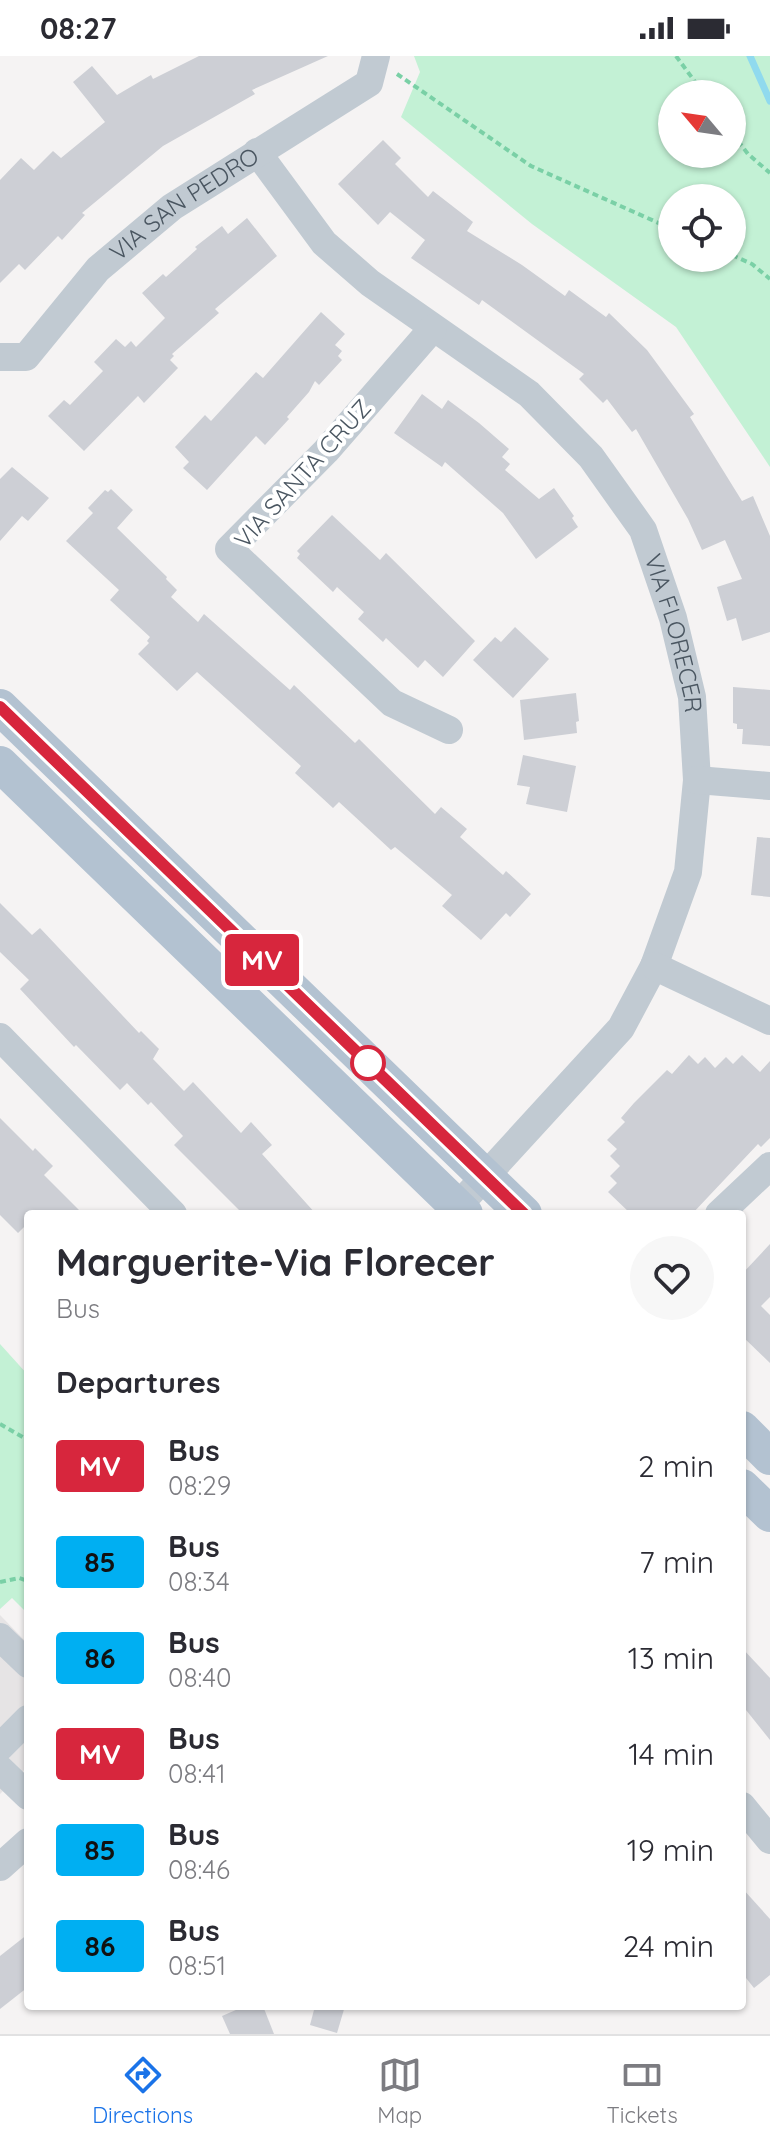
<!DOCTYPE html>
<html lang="en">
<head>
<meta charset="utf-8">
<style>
	body { margin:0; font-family:Quicksand,sans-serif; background:#f7f7f7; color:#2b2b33; height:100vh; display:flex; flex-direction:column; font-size:30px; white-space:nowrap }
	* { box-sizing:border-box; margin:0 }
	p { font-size:26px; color:#7c7c81 }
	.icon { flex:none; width:44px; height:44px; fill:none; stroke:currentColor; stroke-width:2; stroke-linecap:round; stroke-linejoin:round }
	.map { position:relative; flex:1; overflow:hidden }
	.sheet { position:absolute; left:24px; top:1154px; width:722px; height:800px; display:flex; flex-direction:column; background:#fff; border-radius:8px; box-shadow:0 2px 6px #0004 }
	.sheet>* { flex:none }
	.badge { padding:0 16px; border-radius:6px; font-size:28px; line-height:52px }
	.needle { width:52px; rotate:299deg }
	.tools { position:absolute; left:658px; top:24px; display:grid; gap:16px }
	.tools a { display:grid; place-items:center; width:88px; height:88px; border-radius:50%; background:#fff; box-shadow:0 2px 6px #0004; font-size:40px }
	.map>.badge { position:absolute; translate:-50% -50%; box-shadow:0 0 0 4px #fff }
	h2 { padding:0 32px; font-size:30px; line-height:72px }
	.round { display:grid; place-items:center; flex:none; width:84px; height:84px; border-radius:42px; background:#f7f7f7 }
	.headline { display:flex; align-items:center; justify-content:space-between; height:136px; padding:0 32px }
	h1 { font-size:38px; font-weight:700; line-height:60px }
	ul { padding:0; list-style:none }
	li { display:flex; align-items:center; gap:24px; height:96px; padding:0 32px }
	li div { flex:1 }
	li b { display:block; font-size:30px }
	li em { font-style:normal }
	li .badge { min-width:88px; font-weight:700; text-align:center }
	.status { display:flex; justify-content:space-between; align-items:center; height:56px; padding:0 40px; background:#fff; direction:ltr }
	.status svg { height:22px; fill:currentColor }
	.dock { display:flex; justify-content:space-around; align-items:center; height:112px; border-top:2px solid #e1e1e2; background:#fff; font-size:22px; color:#7c7c81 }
	.dock a { display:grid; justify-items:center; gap:4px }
	.dock .on { color:#1a73e8 }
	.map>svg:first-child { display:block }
</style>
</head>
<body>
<div class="status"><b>08:27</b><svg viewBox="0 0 49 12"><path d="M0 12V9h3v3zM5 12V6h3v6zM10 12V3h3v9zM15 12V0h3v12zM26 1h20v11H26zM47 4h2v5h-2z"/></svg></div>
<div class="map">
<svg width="770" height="1978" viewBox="0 0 770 1978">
	<rect width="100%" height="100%" fill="#f5f3f3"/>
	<!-- education -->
	<polygon fill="#e6e4e5" points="0,1559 28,1588 28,1710 0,1738"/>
	<!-- green -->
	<g fill="#c3f1d5" fill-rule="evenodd">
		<path d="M414,0H770V411L676,271L532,168L401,61L420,16ZM672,38H732V98H672ZM672,142H732V202H672Z"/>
		<polygon points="0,1288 28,1319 28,1558 12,1542 0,1553"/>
	</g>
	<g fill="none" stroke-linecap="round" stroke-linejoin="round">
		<!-- stream -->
		<polyline stroke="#90daee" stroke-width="7" points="750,0 770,45"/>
	</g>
	<!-- building -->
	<g fill="#cdcfd5">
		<polygon points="199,0 328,0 252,34 255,38 163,90 82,157 85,159 62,184 58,180 25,214 19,208 0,227 0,124 21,102 34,114 53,95 61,102 105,66 73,26 92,10 117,39 151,19 153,23"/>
		<polygon points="383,84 401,102 395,108 428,141 433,135 473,166 467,175 522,209 565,240 569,234 606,261 609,257 647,294 694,358 690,361 742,445 753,440 770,480 770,576 742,585 736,562 727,565 717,531 742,523 725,484 702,494 688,463 636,373 632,376 607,343 603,347 579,323 584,318 482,244 479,249 411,202 425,184 390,156 378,169 338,128"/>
		<polygon points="247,162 277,200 215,253 219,257 172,298 174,300 170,304 178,312 144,347 138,340 84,395 48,360 64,344 70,349 103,315 94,306 116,283 125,291 131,285 136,291 165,262 142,237 163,218 166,221 197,193 195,191 222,170 228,178"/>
		<polygon points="321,256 345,278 335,289 342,295 338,300 342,304 319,329 315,325 309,336 287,361 289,363 265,389 256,380 207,434 183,412 189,406 175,391 205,359 211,365 256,316 263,322"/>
		<polygon points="422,338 442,353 448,344 479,367 509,393 502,401 510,408 505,414 539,443 554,432 574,460 572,462 578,471 536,503 503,457 445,406 442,411 394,377"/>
		<polygon points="12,411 49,442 28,465 22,460 0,485 0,423"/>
		<polygon points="111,433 133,454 117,472 167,521 166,523 177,534 171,541 198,566 204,558 290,634 294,629 355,687 359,683 435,758 441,751 467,773 460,781 503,819 506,815 531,838 510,861 506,857 481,884 442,850 452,839 395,791 391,794 339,746 333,752 295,717 301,710 197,616 177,635 138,598 149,587 147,585 150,581 110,544 119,534 66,485 93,457 88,452 105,434 108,436"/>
		<polygon points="332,459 380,504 386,497 475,585 443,621 425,604 418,612 386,582 383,586 358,563 364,556 337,531 333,536 297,502 300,498 297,495"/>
		<polygon points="515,571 549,603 513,642 473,604 495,581 501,586"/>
		<polygon points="733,631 770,634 770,690 742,688 743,673 737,673 737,668 733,667"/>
		<polygon points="576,637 579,665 576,666 577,677 524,684 520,644"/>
		<polygon points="523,699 576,710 567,756 526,748 530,731 517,729"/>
		<polygon points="757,781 770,782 770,841 751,839"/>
		<polygon points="0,847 32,879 40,872 139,977 141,975 159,993 153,1003 184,1035 193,1026 241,1077 251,1066 272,1089 262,1098 316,1158 243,1158 174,1089 183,1080 151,1046 148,1049 127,1027 120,1034 76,989 74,991 20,933 29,924 0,896"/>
		<polygon points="689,999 698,1008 705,1001 715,1012 726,1001 733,1008 742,999 760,1016 770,1005 770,1082 761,1091 758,1088 692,1158 631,1158 608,1136 617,1127 610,1120 620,1110 610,1100 617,1093 607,1084 625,1066 621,1062 634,1047 667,1014 672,1018"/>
		<polygon points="0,1062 33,1095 35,1092 53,1110 44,1119 83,1158 28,1158 28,1167 18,1177 0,1159"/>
		<polygon points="770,1188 770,1241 761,1250 770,1259 770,1307 742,1280 742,1218"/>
		<polygon points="742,1592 770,1622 770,1684 742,1649"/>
		<polygon points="742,1832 770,1863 770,1919 754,1932 742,1917"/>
		<polygon points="28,1878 28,1931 0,1953 0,1900"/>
		<polygon points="245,1950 263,1950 274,1978 230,1978 222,1960"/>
		<polygon points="315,1950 345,1950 337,1977 310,1969"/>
	</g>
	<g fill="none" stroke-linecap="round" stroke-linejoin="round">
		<!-- path -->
		<g stroke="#7ad0a6" stroke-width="4" stroke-dasharray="6 4" stroke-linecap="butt">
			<polyline points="676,0 704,38"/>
			<polyline points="397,18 531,110 672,173"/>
			<polyline points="732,77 748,98 770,117"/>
			<polyline points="732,199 752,208 770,223"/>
			<polyline points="0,1368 28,1384"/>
			<polyline points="0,1526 19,1522 28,1525"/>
		</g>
		<!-- minor -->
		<g stroke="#c1cad2" stroke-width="28">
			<path id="s1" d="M257,96L324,187L370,227L529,338L591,401L643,474L673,562L692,641L697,724L688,816L654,910L621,972L457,1151"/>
			<polyline points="433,272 326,395 229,493 392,647 449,674"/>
			<path id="s2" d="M0,301H26L98,213L172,151L369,27L376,0"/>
			<polyline points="697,724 770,730"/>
			<polyline points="654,910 770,965"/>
			<polyline points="0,981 173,1158"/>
			<polyline points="719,1158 770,1110"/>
			<polyline points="0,1581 28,1608"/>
			<polyline points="0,1691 28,1663"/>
			<polyline points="0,1713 28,1740"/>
			<polyline points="742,1750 770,1784"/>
			<polyline points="0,1811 28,1786"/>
		</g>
		<!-- major -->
		<g stroke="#b3c2d1" stroke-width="36">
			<polyline points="0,651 524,1158"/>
			<polyline points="0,708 465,1158"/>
			<polyline points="742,1373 770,1401"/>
			<polyline points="742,1431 770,1458"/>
		</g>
	</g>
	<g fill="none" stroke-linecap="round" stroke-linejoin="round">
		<!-- line casing -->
		<g stroke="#fff" stroke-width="18">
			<polyline id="line" points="0,651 524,1158"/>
		</g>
		<!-- line -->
		<use href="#line" stroke="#d7263d" stroke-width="12"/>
	</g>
	<!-- markers -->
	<circle fill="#fff" stroke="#d7263d" stroke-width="4" cx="368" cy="1007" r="16"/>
	<g text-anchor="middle" stroke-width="8" stroke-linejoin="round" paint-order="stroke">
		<!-- street labels -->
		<g font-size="24" fill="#4a5661" stroke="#fff">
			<text dy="8" stroke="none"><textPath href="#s2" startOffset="248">VIA SAN PEDRO</textPath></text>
			<text transform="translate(303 418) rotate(-48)" y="8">VIA SANTA CRUZ</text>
			<text dy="8" stroke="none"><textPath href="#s1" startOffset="654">VIA FLORECER</textPath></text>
		</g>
	</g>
</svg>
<div class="tools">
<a><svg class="needle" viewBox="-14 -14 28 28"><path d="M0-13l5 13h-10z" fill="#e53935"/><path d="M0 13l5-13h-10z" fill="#7c7c81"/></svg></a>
<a><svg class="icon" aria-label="locate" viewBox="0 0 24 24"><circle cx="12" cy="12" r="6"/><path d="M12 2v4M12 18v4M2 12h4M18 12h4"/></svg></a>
</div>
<b class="badge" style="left:262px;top:904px;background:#d7263d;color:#fff">MV</b>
<section class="sheet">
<div class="headline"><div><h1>Marguerite-Via Florecer</h1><p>Bus</p></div><a class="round"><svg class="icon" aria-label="heart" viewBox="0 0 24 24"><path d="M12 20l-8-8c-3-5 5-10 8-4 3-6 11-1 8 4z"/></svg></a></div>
<h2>Departures</h2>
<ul>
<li><span class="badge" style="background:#d7263d;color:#fff">MV</span><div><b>Bus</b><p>08:29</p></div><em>2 min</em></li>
<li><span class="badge" style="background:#00aff2;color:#111">85</span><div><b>Bus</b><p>08:34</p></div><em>7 min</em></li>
<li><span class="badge" style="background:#00aff2;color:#111">86</span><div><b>Bus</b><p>08:40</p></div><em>13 min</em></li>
<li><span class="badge" style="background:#d7263d;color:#fff">MV</span><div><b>Bus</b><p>08:41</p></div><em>14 min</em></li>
<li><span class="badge" style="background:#00aff2;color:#111">85</span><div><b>Bus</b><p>08:46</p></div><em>19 min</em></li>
<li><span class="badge" style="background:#00aff2;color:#111">86</span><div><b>Bus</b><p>08:51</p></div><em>24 min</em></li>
</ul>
</section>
</div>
<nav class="dock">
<a class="on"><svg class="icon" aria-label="directions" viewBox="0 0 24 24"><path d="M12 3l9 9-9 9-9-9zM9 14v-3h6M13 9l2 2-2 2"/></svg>Directions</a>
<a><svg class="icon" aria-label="map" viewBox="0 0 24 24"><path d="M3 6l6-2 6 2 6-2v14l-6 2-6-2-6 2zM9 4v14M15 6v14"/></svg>Map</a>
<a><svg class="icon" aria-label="tickets" viewBox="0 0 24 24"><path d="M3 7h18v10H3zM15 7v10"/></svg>Tickets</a>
</nav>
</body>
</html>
